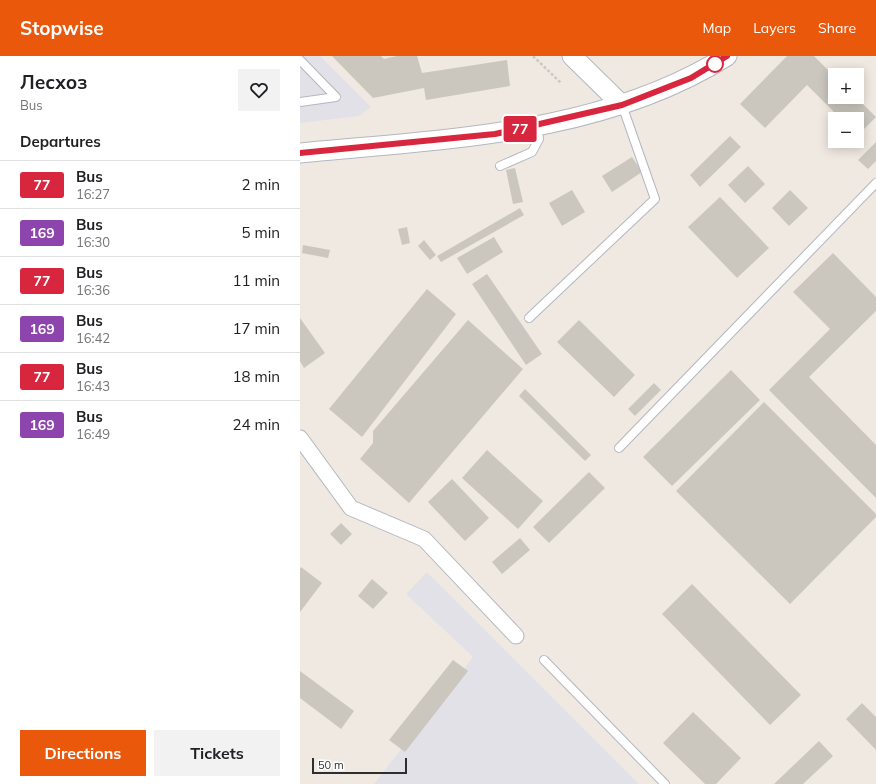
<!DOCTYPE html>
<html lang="en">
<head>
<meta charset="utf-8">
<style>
	body { margin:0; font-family:Mulish,sans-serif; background:#f2f2f2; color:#202124; height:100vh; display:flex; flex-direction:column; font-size:15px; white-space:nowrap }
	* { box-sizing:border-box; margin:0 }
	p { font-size:13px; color:#757577 }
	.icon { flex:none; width:22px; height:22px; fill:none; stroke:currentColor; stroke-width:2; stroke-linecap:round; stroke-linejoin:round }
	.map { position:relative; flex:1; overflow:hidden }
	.sheet { display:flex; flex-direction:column; background:#fff; width:300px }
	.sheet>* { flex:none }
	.badge { padding:0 8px; border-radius:3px; font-size:14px; line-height:26px }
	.fabs { position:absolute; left:528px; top:12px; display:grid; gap:8px }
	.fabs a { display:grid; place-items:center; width:36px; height:36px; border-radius:0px; background:#fff; box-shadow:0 2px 10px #0003; font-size:20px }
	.scale { position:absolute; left:12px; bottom:10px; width:95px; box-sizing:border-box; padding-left:4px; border:2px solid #2e2e2e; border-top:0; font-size:11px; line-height:14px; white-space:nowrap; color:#2e2e2e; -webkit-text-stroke:3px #fff; paint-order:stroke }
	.map>.badge { position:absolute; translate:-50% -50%; box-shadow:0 0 0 2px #fff }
	h2 { padding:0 20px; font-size:15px; line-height:36px }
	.round { display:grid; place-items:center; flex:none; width:42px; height:42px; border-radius:0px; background:#f2f2f2 }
	.headline { display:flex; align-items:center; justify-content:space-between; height:68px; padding:0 20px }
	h1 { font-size:19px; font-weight:700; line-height:30px }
	.button { display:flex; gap:8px; margin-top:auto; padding:8px 20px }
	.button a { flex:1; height:46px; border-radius:0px; background:#ea580c; color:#fff; font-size:16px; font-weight:700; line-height:46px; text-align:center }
	.button a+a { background:#f2f2f2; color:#202124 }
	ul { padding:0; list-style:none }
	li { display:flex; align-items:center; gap:12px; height:48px; padding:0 20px; border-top:1px solid #e0e0e0 }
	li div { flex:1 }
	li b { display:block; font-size:15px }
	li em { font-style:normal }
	li .badge { min-width:44px; font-weight:700; text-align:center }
	header { display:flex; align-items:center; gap:24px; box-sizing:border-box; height:56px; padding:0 20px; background:#ea580c; color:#fff }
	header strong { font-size:19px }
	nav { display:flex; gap:22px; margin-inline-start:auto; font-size:14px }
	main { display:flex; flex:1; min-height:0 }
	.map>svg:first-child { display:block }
</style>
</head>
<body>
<header>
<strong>Stopwise</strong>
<nav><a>Map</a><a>Layers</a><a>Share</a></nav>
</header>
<main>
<section class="sheet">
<div class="headline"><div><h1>Лесхоз</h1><p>Bus</p></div><a class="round"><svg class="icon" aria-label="heart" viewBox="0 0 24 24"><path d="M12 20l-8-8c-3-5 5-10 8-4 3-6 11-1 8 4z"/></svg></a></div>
<h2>Departures</h2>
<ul>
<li><span class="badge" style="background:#d7263d;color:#fff">77</span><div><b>Bus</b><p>16:27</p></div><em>2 min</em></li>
<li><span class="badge" style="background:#8e44ad;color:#fff">169</span><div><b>Bus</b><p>16:30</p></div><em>5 min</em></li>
<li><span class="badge" style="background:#d7263d;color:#fff">77</span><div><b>Bus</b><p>16:36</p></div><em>11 min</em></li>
<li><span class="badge" style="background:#8e44ad;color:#fff">169</span><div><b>Bus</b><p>16:42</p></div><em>17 min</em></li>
<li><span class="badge" style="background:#d7263d;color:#fff">77</span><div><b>Bus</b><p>16:43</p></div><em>18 min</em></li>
<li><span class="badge" style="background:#8e44ad;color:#fff">169</span><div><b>Bus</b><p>16:49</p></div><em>24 min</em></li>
</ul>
<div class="button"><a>Directions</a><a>Tickets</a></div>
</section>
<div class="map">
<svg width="576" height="728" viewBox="0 0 576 728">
	<rect width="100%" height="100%" fill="#efe9e1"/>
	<!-- industrial -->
	<g fill="#e3e1e8">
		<polygon points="0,0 20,0 71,51 59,60 0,67"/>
		<polygon points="127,516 339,728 74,728 173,601 106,538"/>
	</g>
	<!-- building -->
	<g fill="#cbc7bf">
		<polygon points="32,0 81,0 84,3 97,0 117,0 122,17 207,4 210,30 126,44 124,32 73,42"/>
		<polygon points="487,0 514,0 535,21 535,41 556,41 576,61 558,79 557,63 541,63 507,29 465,72 440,48"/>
		<polygon points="430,80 441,91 400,131 390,119"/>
		<polygon points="576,86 576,105 568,113 558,104"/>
		<polygon points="332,101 342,116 312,136 302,120"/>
		<polygon points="448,110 465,128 445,147 428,129"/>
		<polygon points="215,112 223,146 213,148 206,114"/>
		<polygon points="272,134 285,156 262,170 249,147"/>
		<polygon points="490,134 508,152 489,170 472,152"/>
		<polygon points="420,141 469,192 437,222 388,171"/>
		<polygon points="220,152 224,159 141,206 137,200"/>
		<polygon points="107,171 110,187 102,189 98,173"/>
		<polygon points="194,181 203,196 167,218 157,202"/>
		<polygon points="124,184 136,199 130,204 118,190"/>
		<polygon points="3,189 30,194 28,202 2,197"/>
		<polygon points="533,197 576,241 576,255 509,321 576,389 576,442 469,334 530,273 493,236"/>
		<polygon points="187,218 242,298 226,309 172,228"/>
		<polygon points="127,233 156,258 62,381 29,353"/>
		<polygon points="0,262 25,297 4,312 0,305"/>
		<polygon points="168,264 223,313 109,447 60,403 73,387 73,375"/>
		<polygon points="279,264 335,319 314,341 257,286"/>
		<polygon points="431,314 460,344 372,430 343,401"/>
		<polygon points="354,327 361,334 335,360 328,353"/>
		<polygon points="225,333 291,399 285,405 219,340"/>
		<polygon points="464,346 576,458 576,461 490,548 376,435"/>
		<polygon points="187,394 243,445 218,473 162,422"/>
		<polygon points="289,416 305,432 249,487 233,471"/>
		<polygon points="152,423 189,462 165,485 128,446"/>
		<polygon points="41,467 52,478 41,489 30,478"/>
		<polygon points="220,482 230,494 202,518 192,506"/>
		<polygon points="1,511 22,527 0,556 0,513"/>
		<polygon points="72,523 88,537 73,553 58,540"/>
		<polygon points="392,528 501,639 470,669 362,558"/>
		<polygon points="153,604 168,615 105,696 89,684"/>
		<polygon points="0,615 54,655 41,673 0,642"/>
		<polygon points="562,647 576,661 576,694 546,663"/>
		<polygon points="393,656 441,702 416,728 405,728 363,687"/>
		<polygon points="519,685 533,700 503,728 474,728"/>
	</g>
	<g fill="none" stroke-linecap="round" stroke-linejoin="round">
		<!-- service casing -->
		<g stroke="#b4b7c1" stroke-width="10">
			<g id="service">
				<polyline points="0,4 36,41 0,46"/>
				<polyline points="200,110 232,96 239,83 237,70"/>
				<polyline points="229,262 355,143 322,49"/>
				<polyline points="319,392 576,127"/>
				<polyline points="244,604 365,728"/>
			</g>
		</g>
		<!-- minor casing -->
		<g stroke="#b4b7c1" stroke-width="17">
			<polyline id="minor" points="0,382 51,452 124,483 216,580"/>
		</g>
		<!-- tertiary casing -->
		<g stroke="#b4b7c1" stroke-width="21">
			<g id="tertiary">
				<polyline points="272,0 322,49"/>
				<path d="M0,97C144,83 301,79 427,0"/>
			</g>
		</g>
		<!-- path -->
		<polyline stroke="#c9c9c9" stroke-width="2.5" stroke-dasharray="3 2" stroke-linecap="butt" points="233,0 261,27"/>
		<!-- service -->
		<use href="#service" stroke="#fff" stroke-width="8"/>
		<!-- minor -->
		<use href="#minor" stroke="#fff" stroke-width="15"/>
		<!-- tertiary -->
		<use href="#tertiary" stroke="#fff" stroke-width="19"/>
	</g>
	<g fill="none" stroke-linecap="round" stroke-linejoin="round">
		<!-- line casing -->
		<g stroke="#fff" stroke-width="9">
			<polyline id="line" points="0,97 195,78 209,75 322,49 391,22 427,0"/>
		</g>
		<!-- line -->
		<use href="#line" stroke="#d7263d" stroke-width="6"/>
	</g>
	<!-- markers -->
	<circle fill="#fff" stroke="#d7263d" stroke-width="2" cx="415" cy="8" r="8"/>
</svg>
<div class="fabs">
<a>+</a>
<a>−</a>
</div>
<div class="scale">50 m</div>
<b class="badge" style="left:220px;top:73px;background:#d7263d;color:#fff">77</b>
</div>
</main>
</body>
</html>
